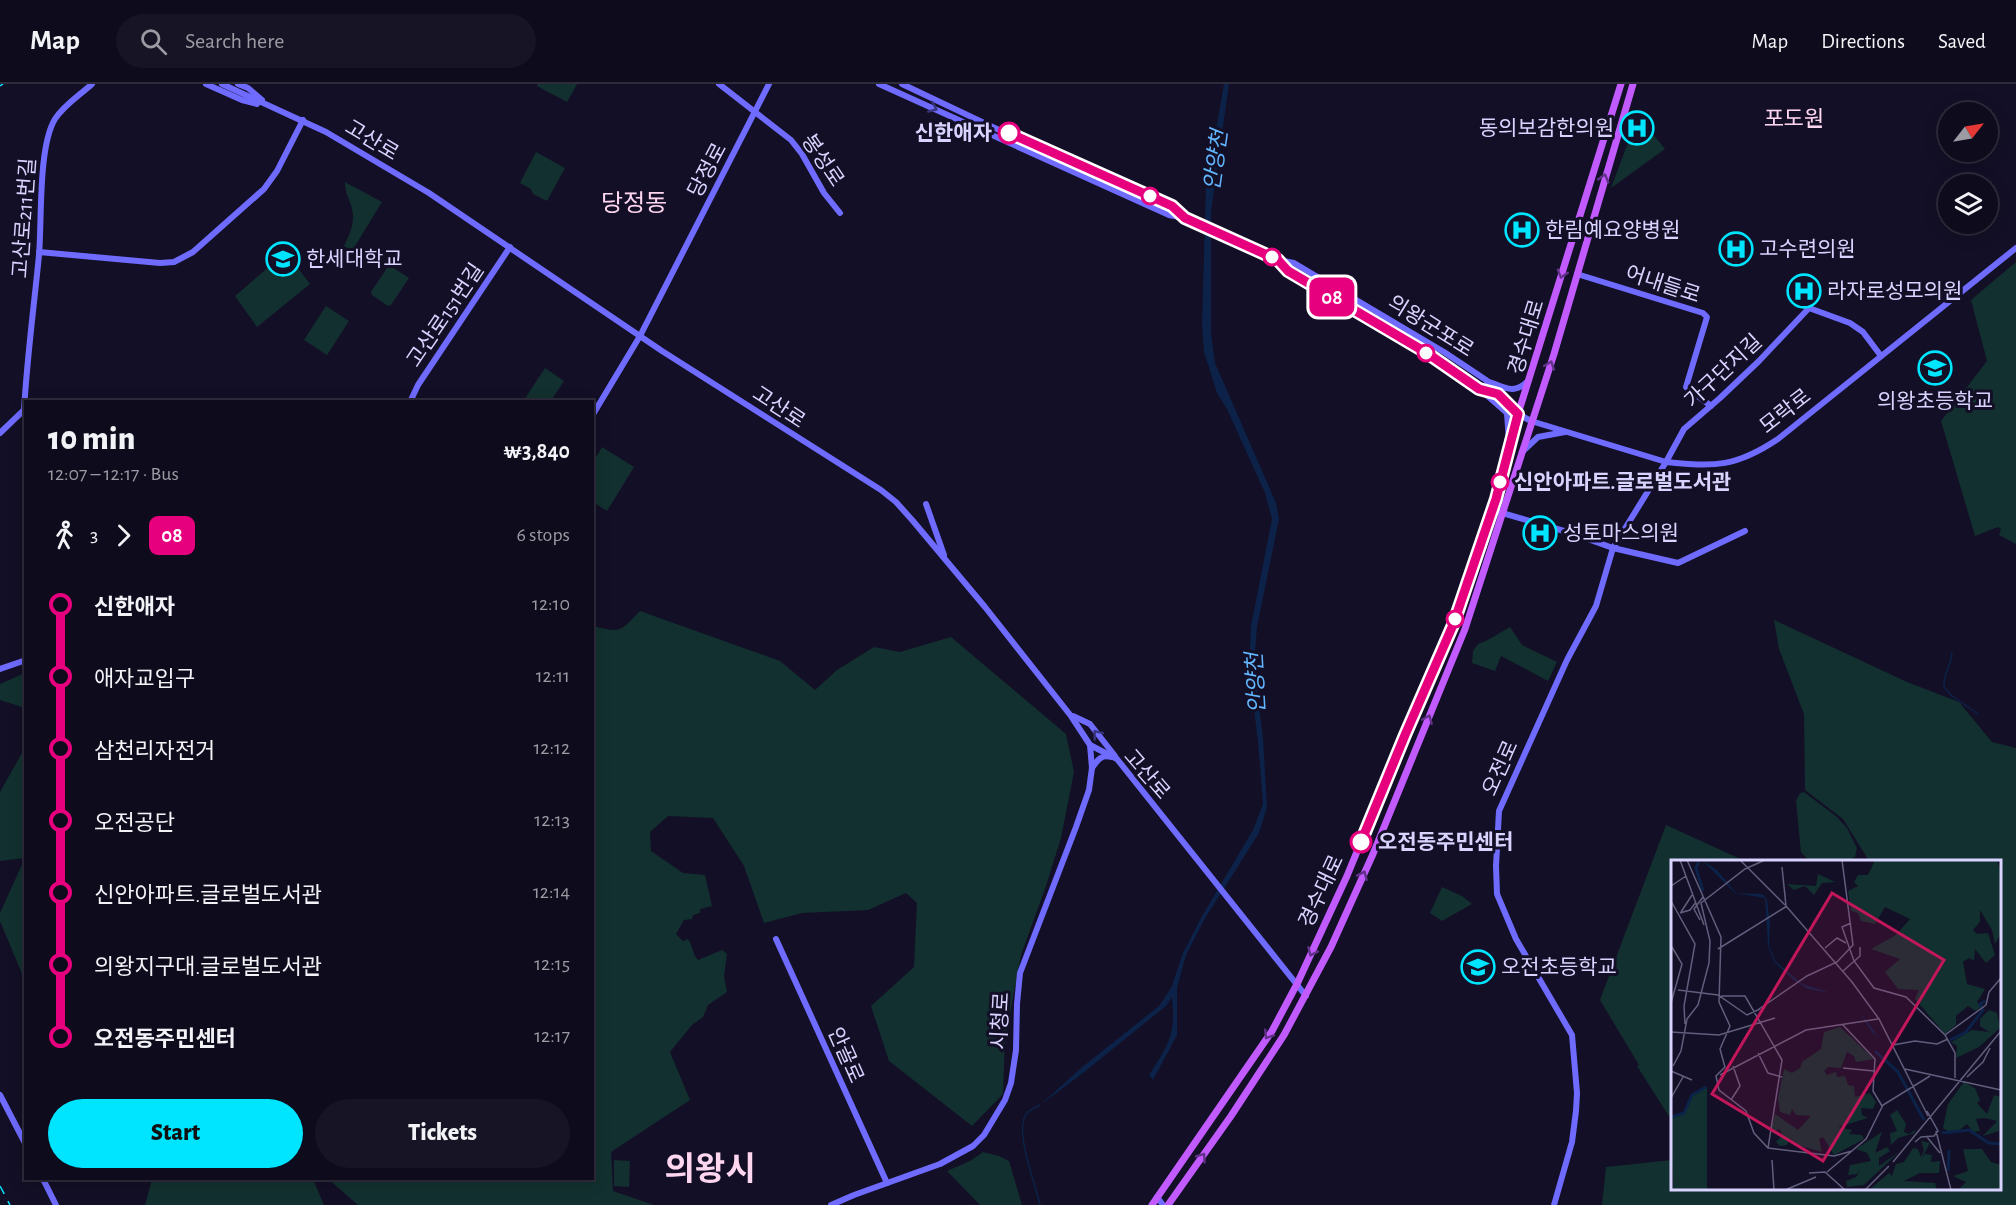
<!DOCTYPE html>
<html lang="en">
<head>
<meta charset="utf-8">
<style>
	body { margin:0; font-family:"Alegreya Sans","Noto Sans KR",sans-serif; background:#171425; color:#f1f3f6; height:100vh; display:flex; flex-direction:column; font-size:22px; white-space:nowrap }
	* { box-sizing:border-box; margin:0 }
	p { font-size:20px; color:#9b9ba3 }
	.icon { flex:none; width:33px; height:33px; fill:none; stroke:currentColor; stroke-width:2; stroke-linecap:round; stroke-linejoin:round }
	.map { position:relative; flex:1; overflow:hidden }
	.sheet { position:absolute; left:24px; top:316px; width:570px; height:780px; display:flex; flex-direction:column; background:#0e0b1c; border-radius:0px; box-shadow:0 3px 15px #0003,0 0 0 2px #2e2b3b }
	.sheet>* { flex:none }
	.badge { padding:0 12px; border-radius:9px; font-size:21px; line-height:39px }
	.needle { width:39px; rotate:59deg }
	.fabs { position:absolute; left:1938px; top:18px; display:grid; gap:12px }
	.fabs a { display:grid; place-items:center; width:60px; height:60px; border-radius:50%; background:#0e0b1c; box-shadow:0 3px 15px #0003,0 0 0 2px #2e2b3b; font-size:30px }
	.map>.badge { position:absolute; translate:-50% -50%; box-shadow:0 0 0 3px #fff }
	.legs { display:flex; align-items:center; gap:9px; height:66px; padding:0 24px; font-size:20px }
	.legs p { margin-inline-start:auto }
	.summary { display:flex; align-items:center; justify-content:space-between; height:102px; padding:0 24px }
	h1 { font-size:33px; font-weight:800; line-height:45px }
	.primary-button { display:flex; gap:12px; margin-top:auto; padding:12px 24px }
	.primary-button a { flex:1; height:69px; border-radius:36px; background:#00e5ff; color:#111; font-size:24px; font-weight:800; line-height:69px; text-align:center }
	.primary-button a+a { background:#171425; color:#f1f3f6 }
	ul { padding:0 24px; list-style:none }
	li { display:flex; align-items:center; gap:21px; height:72px; font-size:22px }
	li i { display:grid; place-items:center; width:9px; height:100%; margin:0 8px; background:currentColor }
	li i::after { content:''; width:15px; height:15px; margin:-8px; border:4px solid; border-radius:50%; background:#0e0b1c }
	li p { margin-inline-start:auto }
	li:first-child i { background:linear-gradient(#0000 50%,currentColor 0) }
	li:last-child i { background:linear-gradient(currentColor 50%,#0000 0) }
	header { display:flex; align-items:center; gap:36px; box-sizing:border-box; height:84px; padding:0 30px; background:#0e0b1c; border-bottom:2px solid #2e2b3b }
	header strong { font-size:28px }
	nav { display:flex; gap:33px; margin-inline-start:auto; font-size:21px }
	.search { width:420px; height:54px; background:#171425; display:flex; align-items:center; gap:15px; box-sizing:border-box; padding:0 21px; border-radius:33px; color:#9b9ba3; font-size:22px }
	.map>svg:first-child { display:block }
</style>
</head>
<body>
<header>
<strong>Map</strong>
<div class="search"><svg class="icon" aria-label="search" viewBox="0 0 24 24"><circle cx="10" cy="10" r="6"/><path d="M15 15l6 6"/></svg>Search here</div>
<nav><a>Map</a><a>Directions</a><a>Saved</a></nav>
</header>
<div class="map">
<svg width="2016" height="1121" viewBox="0 0 2016 1121">
	<rect width="100%" height="100%" fill="#130f26"/>
	<!-- green -->
	<g fill="#12302f">
		<polygon points="538,0 577,0 567,18 537,2"/>
		<polygon points="1632,48 1652,49 1665,65 1611,104"/>
		<polygon points="536,68 565,84 547,117 533,110 531,105 520,99"/>
		<path d="M345,98L382,118L352,167L344,162C351,148 356,136 351,121C348,112 345,108 345,98Z"/>
		<polygon points="286,168 310,200 257,243 235,212"/>
		<polygon points="2016,178 2016,460 1999,451 2001,445 1998,443 1975,452 1941,337 1987,277 1971,216"/>
		<polygon points="389,181 409,194 391,221 388,222 372,211 371,208"/>
		<polygon points="326,222 349,237 327,271 304,256"/>
		<polygon points="545,284 564,297 550,318 530,318 526,313"/>
		<polygon points="602,363 634,383 607,427 593,418 593,374 595,375"/>
		<path d="M640,527L780,577L815,606L837,586L874,563L900,568L951,553L1066,650L1074,688L1061,754L1046,802L1021,871L1005,956L1003,1010L972,1042L889,977L871,922L914,883L917,819L906,809L868,826L802,829L764,839L744,782L713,734L668,732L650,748L651,767L683,789L705,791L712,822L700,825V829L693,831L692,835L684,836L676,850L683,857L688,855C693,862 692,869 698,876L722,866L727,870L724,892L727,908L708,921L703,933L692,941L670,968L690,1016L611,1068L613,1107L654,1121H358L328,1095H592L593,542C621,549 620,548 640,527Z"/>
		<polygon points="1774,536 1907,598 1959,618 1992,658 2016,664 2016,1121 1602,1121 1606,1083 1672,1076 1672,1104 2000,1104 2000,778 1869,777 1843,735 1805,706 1804,630 1779,565"/>
		<polygon points="1510,543 1522,561 1557,578 1548,597 1501,572 1495,587 1472,579 1473,567 1478,560 1486,557"/>
		<polygon points="25,589 25,624 0,616 0,600"/>
		<polygon points="25,668 26,668 25,897 0,837 0,829 25,774 0,777 0,708 22,669"/>
		<polygon points="1804,708 1837,733 1847,744 1857,764 1855,773 1847,777 1809,777 1801,768 1796,717 1800,709"/>
		<polygon points="1666,741 1745,777 1672,778 1672,1037 1637,982 1639,981 1600,916"/>
		<polygon points="1442,803 1462,812 1472,820 1442,837 1430,829"/>
		<polygon points="983,1068 999,1072 1009,1077 1022,1121 980,1121 947,1087 970,1077"/>
		<polygon points="614,1076 630,1077 629,1103 614,1102"/>
		<polygon points="152,1095 313,1095 324,1121 145,1121"/>
	</g>
	<!-- water -->
	<path fill="#0c2248" d="M1224,0H1229L1211,128V250L1215,279L1276,419L1279,435L1257,543L1254,581L1263,654L1267,723L1259,749L1204,836L1186,871L1177,904V951L1153,996L1149,991C1169,960 1176,950 1172,913L1166,922L1083,989L1039,1022L1081,984L1159,922L1171,904L1183,869L1201,834L1253,746L1263,720L1258,658L1249,584L1251,542L1272,435L1265,409L1227,325L1217,309L1204,268L1202,241L1206,102Z"/>
	<g fill="none" stroke-linecap="round" stroke-linejoin="round">
		<!-- stream -->
		<g stroke="#0c2248" stroke-width="1.5">
			<path d="M1952,569C1951,582 1943,590 1944,603L1952,612L1978,630"/>
			<path d="M1040,1021C1036,1023 1030,1026 1027,1029C1013,1045 1036,1101 1040,1121"/>
		</g>
		<!-- secondary -->
		<g stroke="#6f6bff" stroke-width="6">
			<polyline points="206,0 242,16 257,20"/>
			<polyline points="222,0 326,48 429,109 662,267 881,406 896,418 913,437 985,523 1071,632 1090,661 1117,675 1306,912"/>
			<polyline points="238,0 248,4 262,16"/>
			<polyline points="719,0 791,56 802,70 824,109 840,129"/>
			<path d="M879,0L1169,131L1185,134L1278,176L1294,179L1444,268L1486,296L1518,330L1531,337L1666,378C1716,383 1736,383 1778,355L2016,164"/>
			<polyline points="902,0 1035,63 1172,122 1185,134"/>
			<polyline points="39,168 160,179 174,178 193,168 264,105 277,87 303,36"/>
			<polyline points="1278,176 1288,187 1427,269 1479,305 1498,310"/>
			<polyline points="1577,190 1703,229 1707,233 1686,303 1711,322"/>
			<path d="M1487,297C1504,303 1514,312 1529,296"/>
			<polyline points="1482,307 1507,329 1509,357"/>
			<polyline points="410,318 418,301 510,163"/>
			<polyline points="592,332 640,252 769,0"/>
			<path d="M0,349L24,326C27,274 34,222 39,171C42,136 38,63 55,35C64,21 80,11 92,0"/>
			<polyline points="1522,368 1538,353 1565,348"/>
			<polyline points="926,420 944,471"/>
			<polyline points="1492,426 1571,449 1613,464 1678,479 1745,447"/>
			<polyline points="0,585 26,576"/>
			<polyline points="1073,632 1090,640 1115,672"/>
			<path d="M1092,684C1097,677 1101,670 1111,673"/>
			<polyline points="776,855 887,1099"/>
			<polyline points="0,1011 26,1061"/>
			<polyline points="43,1095 56,1121"/>
			<polyline points="1157,1113 1163,1121"/>
			<polyline points="831,1121 854,1111 940,1080 973,1062 984,1051 1005,1016 1011,999 1016,966 1017,920 1020,889 1076,743 1089,706 1092,684 1090,661"/>
			<polyline points="1554,1121 1572,1058 1576,1027 1577,1009 1572,951 1516,855 1497,810 1496,782 1499,727 1567,576 1596,522 1613,464 1666,378 1684,345 1720,314 1759,277 1809,224 1850,239 1863,248 1881,272"/>
		</g>
		<!-- primary -->
		<g stroke="#c25bff" stroke-width="7">
			<polyline points="1152,1121 1272,947 1297,900 1347,792 1405,651 1453,541 1495,415 1518,330 1621,0"/>
			<polyline points="1168,1121 1231,1032 1284,951 1331,863 1373,770 1465,545 1554,270 1633,0"/>
		</g>
		<!-- rail -->
		<g stroke="#00e5ff" stroke-width="1.5" stroke-dasharray="9 8" stroke-linecap="butt">
			<polyline points="0,2 3,0"/>
			<polyline points="0,1102 10,1121"/>
		</g>
	</g>
	<!-- one-way arrows -->
	<defs><path id="oneway-chevron" d="M-2-3.5L2.5 0L-2 3.5" fill="none" stroke-width="1.6" stroke-linecap="round" stroke-linejoin="round" transform="scale(1.5)"/></defs>
	<g stroke="#38347d">
		<use href="#oneway-chevron" transform="translate(933 24) rotate(24)"/>
		<use href="#oneway-chevron" transform="translate(1097 650) rotate(-128)"/>
	</g>
	<g stroke="#623188">
		<use href="#oneway-chevron" transform="translate(1604 94) rotate(-74)"/>
		<use href="#oneway-chevron" transform="translate(1562 190) rotate(107)"/>
		<use href="#oneway-chevron" transform="translate(1550 281) rotate(-70)"/>
		<use href="#oneway-chevron" transform="translate(1428 635) rotate(-67)"/>
		<use href="#oneway-chevron" transform="translate(1363 791) rotate(-66)"/>
		<use href="#oneway-chevron" transform="translate(1312 868) rotate(114)"/>
		<use href="#oneway-chevron" transform="translate(1268 951) rotate(123)"/>
		<use href="#oneway-chevron" transform="translate(1202 1073) rotate(-54)"/>
	</g>
	<g fill="none" stroke-linecap="round" stroke-linejoin="round">
		<!-- line-1 casing -->
		<g stroke="#fff" stroke-width="14">
			<polyline id="line-1" points="1009,49 1172,122 1185,134 1278,176 1288,187 1427,269 1479,305 1498,310 1518,330 1496,415 1453,541 1405,651 1361,758"/>
		</g>
		<!-- line-1 -->
		<use href="#line-1" stroke="#e6007e" stroke-width="9"/>
	</g>
	<!-- icons -->
	<defs>
		<g id="hospital-ring" transform="scale(1.725)"><circle r="9.5" fill="#130f26" stroke="#00e5ff" stroke-width="1.5"/><path d="M-5-5h3v3.5h4V-5h3V5h-3V1.5h-4V5h-3Z" fill="#00e5ff"/></g>
		<g id="university-ring" transform="scale(1.725)"><circle r="9.5" fill="#130f26" stroke="#00e5ff" stroke-width="1.5"/><path d="M0-5L7-2L0 1L-7-2ZM-4 1L0 2.5L4 1V4Q0 6-4 4Z" fill="#00e5ff"/></g>
		<g id="school-ring" transform="scale(1.725)"><circle r="9.5" fill="#130f26" stroke="#00e5ff" stroke-width="1.5"/><path d="M0-5L7-2L0 1L-7-2ZM-4 1L0 2.5L4 1V4Q0 6-4 4Z" fill="#00e5ff"/></g>
	</defs>
	<g fill-rule="evenodd">
		<use href="#hospital-ring" x="1637" y="44"/>
		<use href="#hospital-ring" x="1522" y="146"/>
		<use href="#hospital-ring" x="1736" y="165"/>
		<use href="#university-ring" x="283" y="175"/>
		<use href="#hospital-ring" x="1804" y="207"/>
		<use href="#school-ring" x="1935" y="284"/>
		<use href="#hospital-ring" x="1540" y="449"/>
		<use href="#school-ring" x="1478" y="883"/>
	</g>
	<!-- markers -->
	<g fill="#fff" stroke="#e6007e" stroke-width="3">
		<circle cx="1009" cy="49" r="10"/>
		<circle cx="1150" cy="112" r="8"/>
		<circle cx="1272" cy="173" r="8"/>
		<circle cx="1426" cy="269" r="8"/>
		<circle cx="1500" cy="398" r="8"/>
		<circle cx="1455" cy="535" r="8"/>
		<circle cx="1361" cy="758" r="10"/>
	</g>
	<g text-anchor="middle" stroke-width="6" stroke-linejoin="round" paint-order="stroke">
		<!-- poi labels -->
		<g font-size="21" fill="#d9d4ff" stroke="#130f26" text-anchor="start">
			<text x="1614" y="51" text-anchor="end">동의보감한의원</text>
			<text x="1545" y="153">한림예요양병원</text>
			<text x="1759" y="172">고수련의원</text>
			<text x="306" y="182">한세대학교</text>
			<text x="1827" y="214">라자로성모의원</text>
			<text x="1935" y="324" text-anchor="middle">의왕초등학교</text>
			<text x="1563" y="456">성토마스의원</text>
			<text x="1501" y="890">오전초등학교</text>
		</g>
		<!-- stop labels -->
		<g font-size="21" font-weight="bold" fill="#d9d4ff" stroke="#130f26" text-anchor="start">
			<text x="992" y="56" text-anchor="end">신한애자</text>
			<text x="1514" y="405">신안아파트.글로벌도서관</text>
			<text x="1378" y="765">오전동주민센터</text>
		</g>
		<!-- street labels -->
		<g font-size="21" fill="#d9d4ff" stroke="#130f26">
			<text transform="translate(372 56) rotate(31)" y="7">고산로</text>
			<text transform="translate(823 76) rotate(56)" y="7">봉성로</text>
			<text transform="translate(707 86) rotate(-62)" y="7">당정로</text>
			<text transform="translate(24 134) rotate(-86)" y="7">고산로211번길</text>
			<text transform="translate(1663 200) rotate(18)" y="7">어내들로</text>
			<text transform="translate(445 231) rotate(-56)" y="7">고산로151번길</text>
			<text transform="translate(1431 242) rotate(32)" y="7">의왕군포로</text>
			<text transform="translate(1526 253) rotate(-73)" y="7">경수대로</text>
			<text transform="translate(1723 287) rotate(-43)" y="7">가구단지길</text>
			<text transform="translate(779 323) rotate(33)" y="7">고산로</text>
			<text transform="translate(1785 327) rotate(-38)" y="7">모락로</text>
			<text transform="translate(1500 684) rotate(-66)" y="7">오전로</text>
			<text transform="translate(1147 690) rotate(49)" y="7">고산로</text>
			<text transform="translate(1321 807) rotate(-65)" y="7">경수대로</text>
			<text transform="translate(1000 937) rotate(-87)" y="7">시청로</text>
			<text transform="translate(846 971) rotate(66)" y="7">안골로</text>
		</g>
		<!-- neighbourhood labels -->
		<g font-size="22" fill="#ffd6f0" stroke="#130f26">
			<text x="1794" y="42">포도원</text>
		</g>
		<!-- water labels -->
		<g font-size="22" font-style="italic" fill="#62b6ff" stroke="#130f26">
			<text transform="translate(1215 76) rotate(-82)" y="8">안양천</text>
			<text transform="translate(1255 599) rotate(-93)" y="8">안양천</text>
		</g>
		<!-- quarter labels -->
		<g font-size="24" fill="#ffd6f0" stroke="#130f26">
			<text x="634" y="127">당정동</text>
		</g>
		<!-- town labels -->
		<g font-size="33" font-weight="bold" fill="#ffd6f0" stroke="#130f26">
			<text x="710" y="1096">의왕시</text>
		</g>
	</g>
	<!-- overview -->
	<g transform="translate(1671 776)">
		<rect width="330" height="330" fill="#130f26"/>
		<path d="M204,0H326L330,12V73L324,84L321,70L309,50V62L302,70L306,74L317,73L324,95L315,103L304,89L303,101L298,98L292,102L296,124L314,129L306,142L310,147L305,151L297,146L285,156V165L274,174L244,139L248,130L227,129L214,112L229,99L200,89L225,75L239,59L214,47L204,64L190,61L187,53L180,51L177,31L187,26L183,22L187,15H197ZM147,14L164,22L151,23L143,35L134,26L123,30L116,24L145,26ZM318,150L326,153L329,168L308,187L285,198L286,186L280,182L301,170L318,172L309,166V159ZM169,167L203,199L185,202L183,196L176,192L170,208L157,207L153,211L156,215L165,212L166,217L174,216L177,225L183,226L184,237L199,233L205,242L202,249L190,248L191,255L197,258L167,267L181,270L178,274L191,275L193,279L163,295L152,277L148,279L151,292L123,284L119,278L116,285L109,286L105,282L111,276L109,269L100,272L104,254L127,270L140,256L125,255L121,249L119,255L109,252L107,238L113,209L121,213L129,208L131,202L150,189L153,172ZM293,222L304,228L309,240L306,243L316,254L323,235L330,237L328,271L312,276L326,261L313,258L305,259L309,271L302,272L296,264L287,271L278,272L272,268L277,244ZM36,227V330H2L0,257L13,254L22,235ZM226,250L235,264L233,272L238,274L244,270V273L227,278L220,285L219,273L226,271L219,255ZM211,272L204,293L216,287L219,291L208,298V306L228,292L193,325L176,327L175,321L185,317L190,309L186,314L177,315L179,305L200,301L196,293L185,289ZM250,281L259,283L250,300L254,294L261,295L260,302L269,301L268,313H249L233,321L264,323L266,330H198L218,313L221,316L225,304L233,302L242,288L247,289L250,297L253,290ZM292,289H311L320,302L330,305V330H287L295,322L282,316L297,311Z" fill="#12302f"/>
		<path d="M32,1L46,10L65,33L89,34L93,35L96,40L99,63L98,85L104,101L131,124L160,133L188,151L209,179L202,172L204,192L202,174L188,151L160,133L137,129L123,120L103,102L97,85L94,38L64,33Z" fill="#0c2248"/>
		<path fill="none" stroke="#0c2248" stroke-width="3" d="M28,2L25,8L32,31M279,180L295,172L312,150L309,144L314,141M204,191L227,212L253,260M0,257L13,253L21,235L35,227M271,273L298,270L318,283L330,284M277,311L278,290"/>
		<path fill="none" stroke="#625e7d" stroke-width="1.5" d="M9,0L33,65M16,0L50,77L48,142L59,166L49,189L54,207L45,216L48,230L75,251L83,273L97,288L163,296L181,291M69,0L114,45M111,7L115,46L181,122L208,159L257,256M0,26L15,16M0,41L24,84L13,146L14,164M10,52L21,35M9,53L19,50L25,42M29,60L23,49L32,37M180,63L171,67L183,101L203,128L235,137L274,175L284,193V218M154,88L166,78L175,83M47,89L116,46M172,111L189,96V87M7,130L47,135L76,155L89,149M50,136H74L111,200L97,288M0,143L11,104L1,87M315,145L318,132L330,118M88,149L136,116L166,102L182,85L171,0M172,165L204,199L202,231L211,246M0,172L48,175L104,158M274,175L315,145M222,185L244,181L266,184L277,179M87,193L97,213L111,217M2,206L10,191L16,159L27,145L38,103L39,81L30,43L74,9L94,0M172,208L203,211M234,209L330,230M0,211L21,220M49,215L135,170L207,159M296,217L312,202L319,188M0,238L12,217M60,240L69,226L62,206M265,271L280,330M256,277L269,293M244,282L250,277L263,276L267,271L256,251M101,300L103,330M222,302L330,171M156,312L195,279L212,245L259,216M138,313L154,312L174,330M114,330L145,317M194,330L218,306"/>
		<path fill="#c2185b" fill-opacity="0.15" stroke="#c2185b" stroke-width="3" d="M161,33L273,100L152,301L41,234Z"/>
		<rect width="330" height="330" fill="none" stroke="#d9d4ff" stroke-width="3"/>
	</g>
</svg>
<div class="fabs">
<a><svg class="needle" viewBox="-14 -14 28 28"><path d="M0-13l5 13h-10z" fill="#e53935"/><path d="M0 13l5-13h-10z" fill="#9b9ba3"/></svg></a>
<a><svg class="icon" aria-label="layers" viewBox="0 0 24 24"><path d="M12 4l9 5-9 5-9-5zM3 14l9 5 9-5"/></svg></a>
</div>
<b class="badge" style="left:1332px;top:213px;background:#e6007e;color:#fff">08</b>
<section class="sheet">
<div class="summary"><div><h1>10 min</h1><p>12:07 – 12:17 · Bus</p></div><b>₩3,840</b></div>
<div class="legs"><svg class="icon" aria-label="walk" viewBox="0 0 24 24"><circle cx="13" cy="4" r="2"/><path d="M13 8l-2 6 4 7M11 14l-3 7M7 12l3-4h3l4 4"/></svg>3<svg class="icon" aria-label="forward" viewBox="0 0 24 24"><path d="M9 5l7 7-7 7"/></svg><b class="badge" style="background:#e6007e;color:#fff">08</b><p>6 stops</p></div>
<ul>
<li><i style="color:#e6007e"></i><b>신한애자</b><p>12:10</p></li>
<li><i style="color:#e6007e"></i><span>애자교입구</span><p>12:11</p></li>
<li><i style="color:#e6007e"></i><span>삼천리자전거</span><p>12:12</p></li>
<li><i style="color:#e6007e"></i><span>오전공단</span><p>12:13</p></li>
<li><i style="color:#e6007e"></i><span>신안아파트.글로벌도서관</span><p>12:14</p></li>
<li><i style="color:#e6007e"></i><span>의왕지구대.글로벌도서관</span><p>12:15</p></li>
<li><i style="color:#e6007e"></i><b>오전동주민센터</b><p>12:17</p></li>
</ul>
<div class="primary-button"><a>Start</a><a>Tickets</a></div>
</section>
</div>
</body>
</html>
